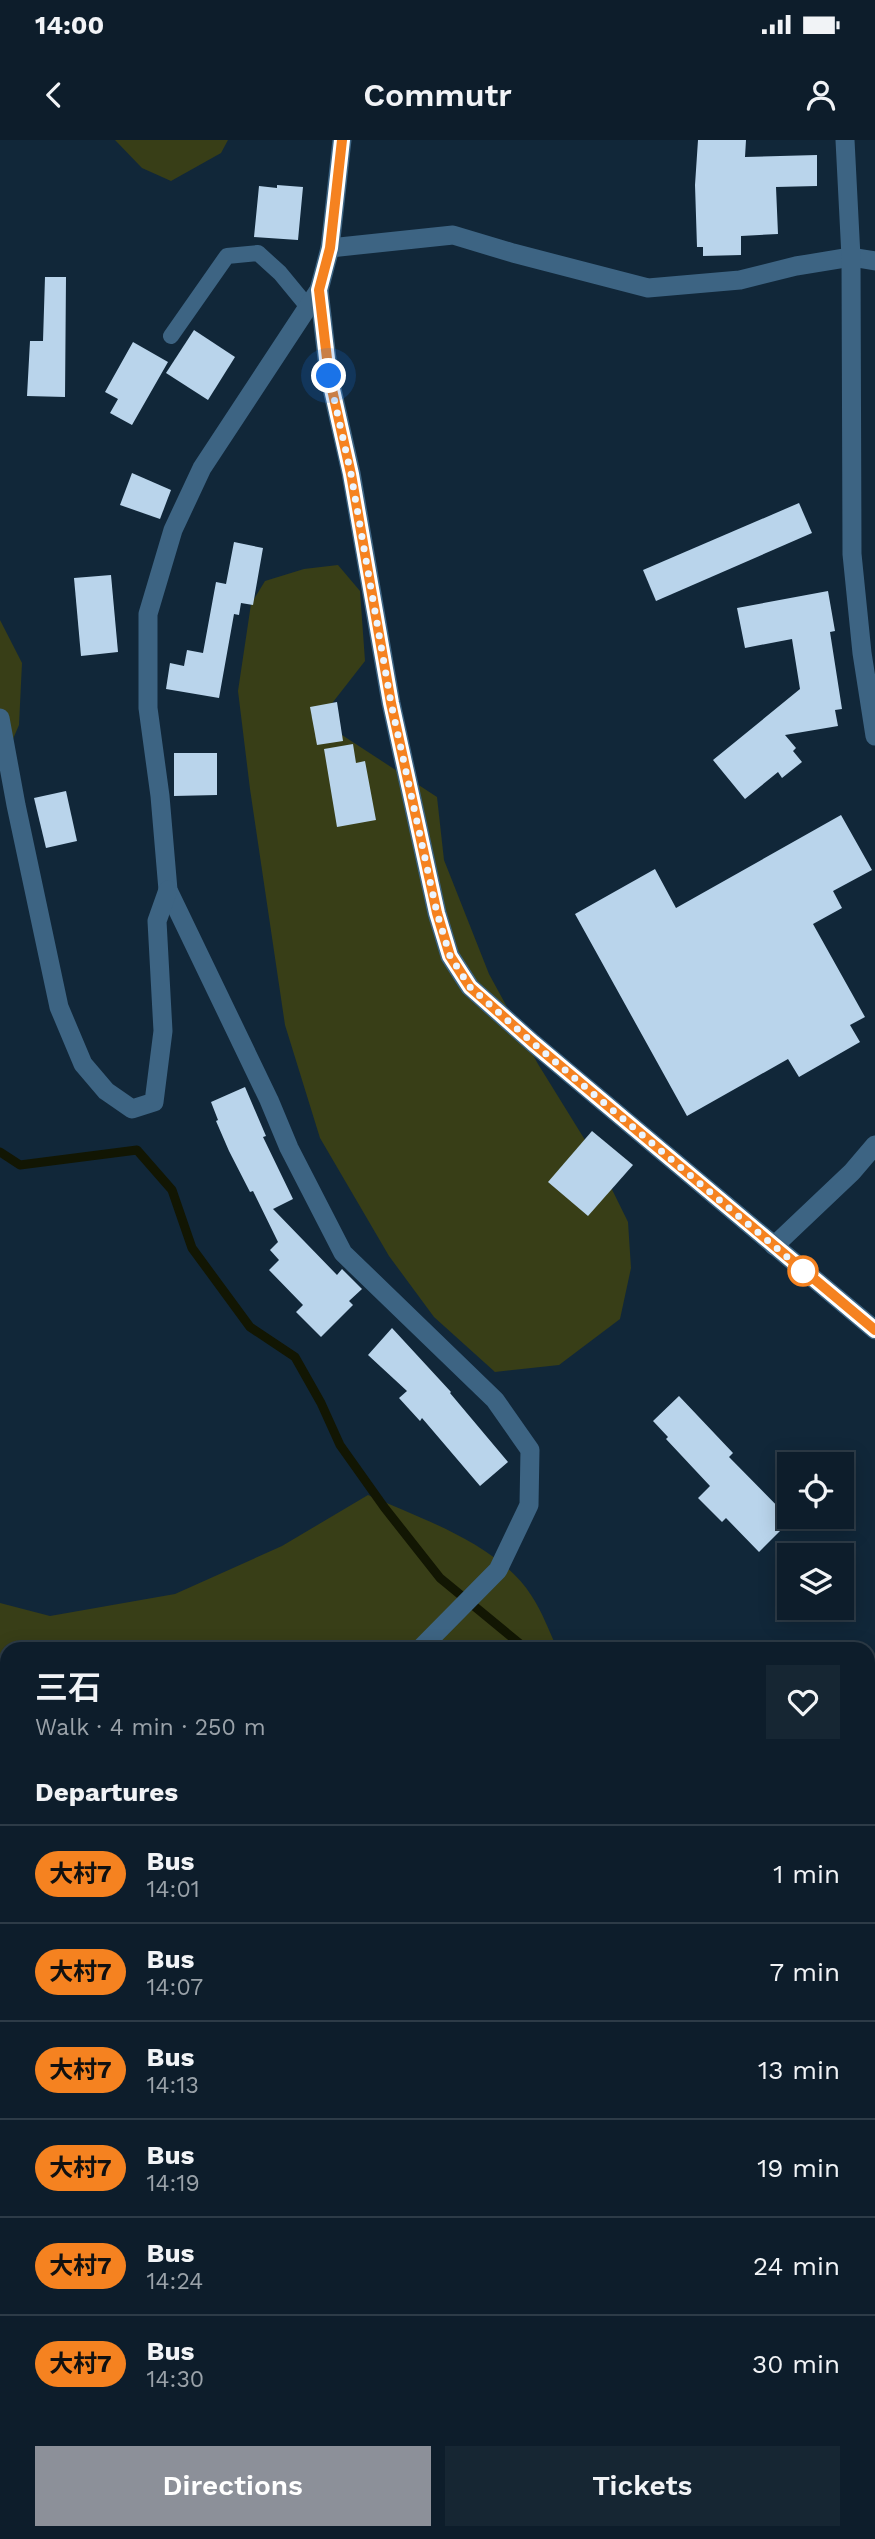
<!DOCTYPE html>
<html lang="en">
<head>
<meta charset="utf-8">
<style>
	body { margin:0; font-family:"Work Sans","Noto Sans JP",sans-serif; background:#162633; color:#f1f3f6; height:100vh; display:flex; flex-direction:column; font-size:26px; white-space:nowrap }
	* { box-sizing:border-box; margin:0 }
	p { font-size:23px; color:#9aa2a9 }
	.icon { flex:none; width:38px; height:38px; fill:none; stroke:currentColor; stroke-width:2; stroke-linecap:round; stroke-linejoin:round }
	.map { position:relative; flex:1; overflow:hidden }
	.sheet { position:absolute; left:0px; top:1502px; width:875px; height:898px; display:flex; flex-direction:column; background:#0d1d2b; border-radius:21px 21px 0 0; box-shadow:0 4px 18px #0003,0 0 0 2px #2d3b47 }
	.sheet>* { flex:none }
	.badge { padding:0 14px; border-radius:23px; font-size:24px; line-height:46px }
	.fabs { position:absolute; left:777px; top:1312px; display:grid; gap:14px }
	.fabs a { display:grid; place-items:center; width:77px; height:77px; border-radius:0px; background:#0d1d2b; box-shadow:0 4px 18px #0003,0 0 0 2px #2d3b47; font-size:35px }
	.you { position:absolute; width:35px; height:35px; margin:-18px; border:5px solid #fff; border-radius:50%; background:#1a73e8; box-shadow:0 0 0 10px #1a73e833 }
	.map>.badge { position:absolute; translate:-50% -50%; box-shadow:0 0 0 4px #fff }
	h2 { padding:0 35px; font-size:26px; line-height:63px }
	.round { display:grid; place-items:center; flex:none; width:74px; height:74px; border-radius:0px; background:#162633 }
	.overview { display:flex; align-items:center; justify-content:space-between; height:119px; padding:0 35px }
	h1 { font-size:33px; font-weight:600; line-height:52px }
	.primary-button { display:flex; gap:14px; margin-top:auto; padding:14px 35px }
	.primary-button a { flex:1; height:80px; border-radius:0px; background:#8c9099; color:#fff; font-size:28px; font-weight:600; line-height:80px; text-align:center }
	.primary-button a+a { background:#162633; color:#f1f3f6 }
	ul { padding:0; list-style:none }
	li { display:flex; align-items:center; gap:21px; height:98px; padding:0 35px; border-top:2px solid #2d3b47 }
	li div { flex:1 }
	li b { display:block; font-size:26px }
	li em { font-style:normal }
	li .badge { min-width:77px; font-weight:700; text-align:center }
	.status { display:flex; justify-content:space-between; align-items:center; height:49px; padding:0 35px; background:#0d1d2b; direction:ltr }
	.status svg { height:19px; fill:currentColor }
	header { display:flex; justify-content:space-between; align-items:center; height:91px; padding:0 35px; background:#0d1d2b; font-size:32px; font-weight:600 }
	.map>svg:first-child { display:block }
</style>
</head>
<body>
<div class="status"><b>14:00</b><svg viewBox="0 0 49 12"><path d="M0 12V9h3v3zM5 12V6h3v6zM10 12V3h3v9zM15 12V0h3v12zM26 1h20v11H26zM47 4h2v5h-2z"/></svg></div>
<header><svg class="icon" aria-label="back" viewBox="0 0 24 24"><path d="M15 5l-7 7 7 7"/></svg>Commutr<svg class="icon" aria-label="person" viewBox="0 0 24 24"><circle cx="12" cy="8" r="4"/><path d="M4 21q1-7 8-7t8 7"/></svg></header>
<div class="map">
<svg width="875" height="2399" viewBox="0 0 875 2399">
	<rect width="100%" height="100%" fill="#112739"/>
	<!-- green -->
	<g fill="#383e17">
		<polygon points="115,0 228,0 221,13 171,41 142,28"/>
		<polygon points="338,425 360,451 365,521 319,580 437,657 444,720 489,834 538,924 598,1021 628,1082 631,1128 620,1179 559,1225 495,1232 434,1177 389,1116 320,998 285,885 250,649 238,551 251,464 265,441 304,429"/>
		<polygon points="0,480 22,523 19,585 0,629"/>
		<path d="M368,1355C422,1379 498,1404 531,1455C542,1471 549,1491 557,1508H7V2392H868V1819L875,1815V2399H0V1463L50,1476L175,1454L282,1406Z"/>
	</g>
	<g fill="none" stroke-linecap="round" stroke-linejoin="round">
		<!-- stream -->
		<polyline stroke="#121603" stroke-width="9" points="0,1012 20,1025 137,1010 172,1050 192,1108 250,1187 295,1217 321,1263 340,1305 384,1367 440,1438 525,1508"/>
	</g>
	<!-- building -->
	<g fill="#b9d4eb">
		<polygon points="698,0 746,0 745,17 817,15 817,46 776,47 778,94 741,96 741,115 703,116 703,107 697,107 695,45"/>
		<polygon points="277,45 303,47 298,100 254,97 259,46 277,48"/>
		<polygon points="45,137 66,137 65,257 27,256 30,201 43,201"/>
		<polygon points="194,190 235,217 208,260 166,233"/>
		<polygon points="133,202 168,222 132,285 110,273 118,259 105,252"/>
		<polygon points="132,333 171,350 160,379 120,365"/>
		<polygon points="799,363 812,393 656,461 643,430"/>
		<polygon points="234,402 263,408 253,465 241,463 239,475 234,474 219,558 166,549 170,523 184,526 187,510 203,513 216,442 226,444"/>
		<polygon points="111,435 118,512 81,516 74,438"/>
		<polygon points="828,451 835,491 830,492 842,569 835,570 838,586 785,595 796,608 793,611 802,622 782,638 778,632 745,659 713,620 800,549 792,499 745,508 737,468"/>
		<polygon points="337,562 343,601 317,605 310,567"/>
		<polygon points="353,604 356,623 365,621 376,680 337,687 324,609"/>
		<polygon points="174,613 217,613 217,655 174,656"/>
		<polygon points="66,651 77,701 46,708 34,658"/>
		<polygon points="841,675 872,730 833,751 842,768 813,784 865,877 850,885 860,902 799,937 788,919 687,976 575,774 655,729 676,768"/>
		<polygon points="245,947 266,996 263,997 293,1059 273,1069 337,1135 342,1129 362,1149 349,1161 353,1165 321,1197 296,1172 303,1165 269,1130 279,1120 270,1110 278,1102 253,1051 250,1052 229,1011 216,981 218,980 211,962"/>
		<polygon points="592,991 633,1025 588,1076 548,1042"/>
		<polygon points="392,1188 451,1252 450,1253 508,1322 480,1346 422,1278 420,1281 399,1258 407,1251 368,1215"/>
		<polygon points="679,1256 733,1313 729,1317 791,1380 759,1412 726,1378 722,1382 698,1358 710,1346 666,1299 668,1297 653,1281"/>
	</g>
	<g fill="none" stroke-linecap="round" stroke-linejoin="round">
		<!-- service -->
		<polyline stroke="#3d6483" stroke-width="16" points="171,196 227,116 258,113 280,133 308,167"/>
		<!-- minor -->
		<g stroke="#3d6483" stroke-width="19">
			<polyline points="330,108 453,95 513,113 648,148 740,140 796,126 851,117 875,121"/>
			<polyline points="319,150 202,328 173,390 148,474 148,568 160,656 168,750 269,960 289,1008 343,1113 495,1260 530,1310 529,1365 498,1430 421,1508"/>
			<polyline points="0,578 16,665 59,867 83,924 106,951 132,969 154,962 163,891 157,781 168,750"/>
			<polyline points="0,1786 7,1815"/>
			<polyline points="125,2392 126,2399"/>
			<polyline points="343,2392 346,2399"/>
		</g>
		<!-- tertiary -->
		<g stroke="#3d6483" stroke-width="19">
			<polyline points="342,0 330,108 319,150 329,236 351,333 391,563 437,773 450,816 470,847 533,903 875,1190"/>
			<polyline points="845,0 851,117 852,414 862,513 875,596"/>
			<polyline points="774,1106 852,1032 875,1005"/>
			<polyline points="868,1674 875,1664"/>
			<polyline points="868,1842 875,1838"/>
			<polyline points="523,2399 524,2392"/>
		</g>
	</g>
	<g fill="none" stroke-linecap="round" stroke-linejoin="round">
		<!-- line casing -->
		<g stroke="#fff" stroke-width="16">
			<polyline id="line" points="342,0 330,108 319,150 329,236 351,334 391,563 437,773 450,816 470,847 533,903 875,1190"/>
		</g>
		<!-- line -->
		<use href="#line" stroke="#f58220" stroke-width="10"/>
		<!-- walk -->
		<polyline stroke="#ebf5ff" stroke-width="7" stroke-dasharray="0 12.6" points="329,236 351,334 391,563 437,773 450,816 470,847 533,903 805,1132 803,1131"/>
	</g>
	<!-- markers -->
	<circle fill="#fff" stroke="#f58220" stroke-width="3.5" cx="803" cy="1131" r="14"/>
</svg>
<div class="fabs">
<a><svg class="icon" aria-label="locate" viewBox="0 0 24 24"><circle cx="12" cy="12" r="6"/><path d="M12 2v4M12 18v4M2 12h4M18 12h4"/></svg></a>
<a><svg class="icon" aria-label="layers" viewBox="0 0 24 24"><path d="M12 4l9 5-9 5-9-5zM3 14l9 5 9-5"/></svg></a>
</div>
<div class="you" style="left:329px;top:236px"></div>
<section class="sheet">
<div class="overview"><div><h1>三石</h1><p>Walk · 4 min · 250 m</p></div><a class="round"><svg class="icon" aria-label="heart" viewBox="0 0 24 24"><path d="M12 20l-8-8c-3-5 5-10 8-4 3-6 11-1 8 4z"/></svg></a></div>
<h2>Departures</h2>
<ul>
<li><span class="badge" style="background:#f58220;color:#111">大村7</span><div><b>Bus</b><p>14:01</p></div><em>1 min</em></li>
<li><span class="badge" style="background:#f58220;color:#111">大村7</span><div><b>Bus</b><p>14:07</p></div><em>7 min</em></li>
<li><span class="badge" style="background:#f58220;color:#111">大村7</span><div><b>Bus</b><p>14:13</p></div><em>13 min</em></li>
<li><span class="badge" style="background:#f58220;color:#111">大村7</span><div><b>Bus</b><p>14:19</p></div><em>19 min</em></li>
<li><span class="badge" style="background:#f58220;color:#111">大村7</span><div><b>Bus</b><p>14:24</p></div><em>24 min</em></li>
<li><span class="badge" style="background:#f58220;color:#111">大村7</span><div><b>Bus</b><p>14:30</p></div><em>30 min</em></li>
</ul>
<div class="primary-button"><a>Directions</a><a>Tickets</a></div>
</section>
</div>
</body>
</html>
